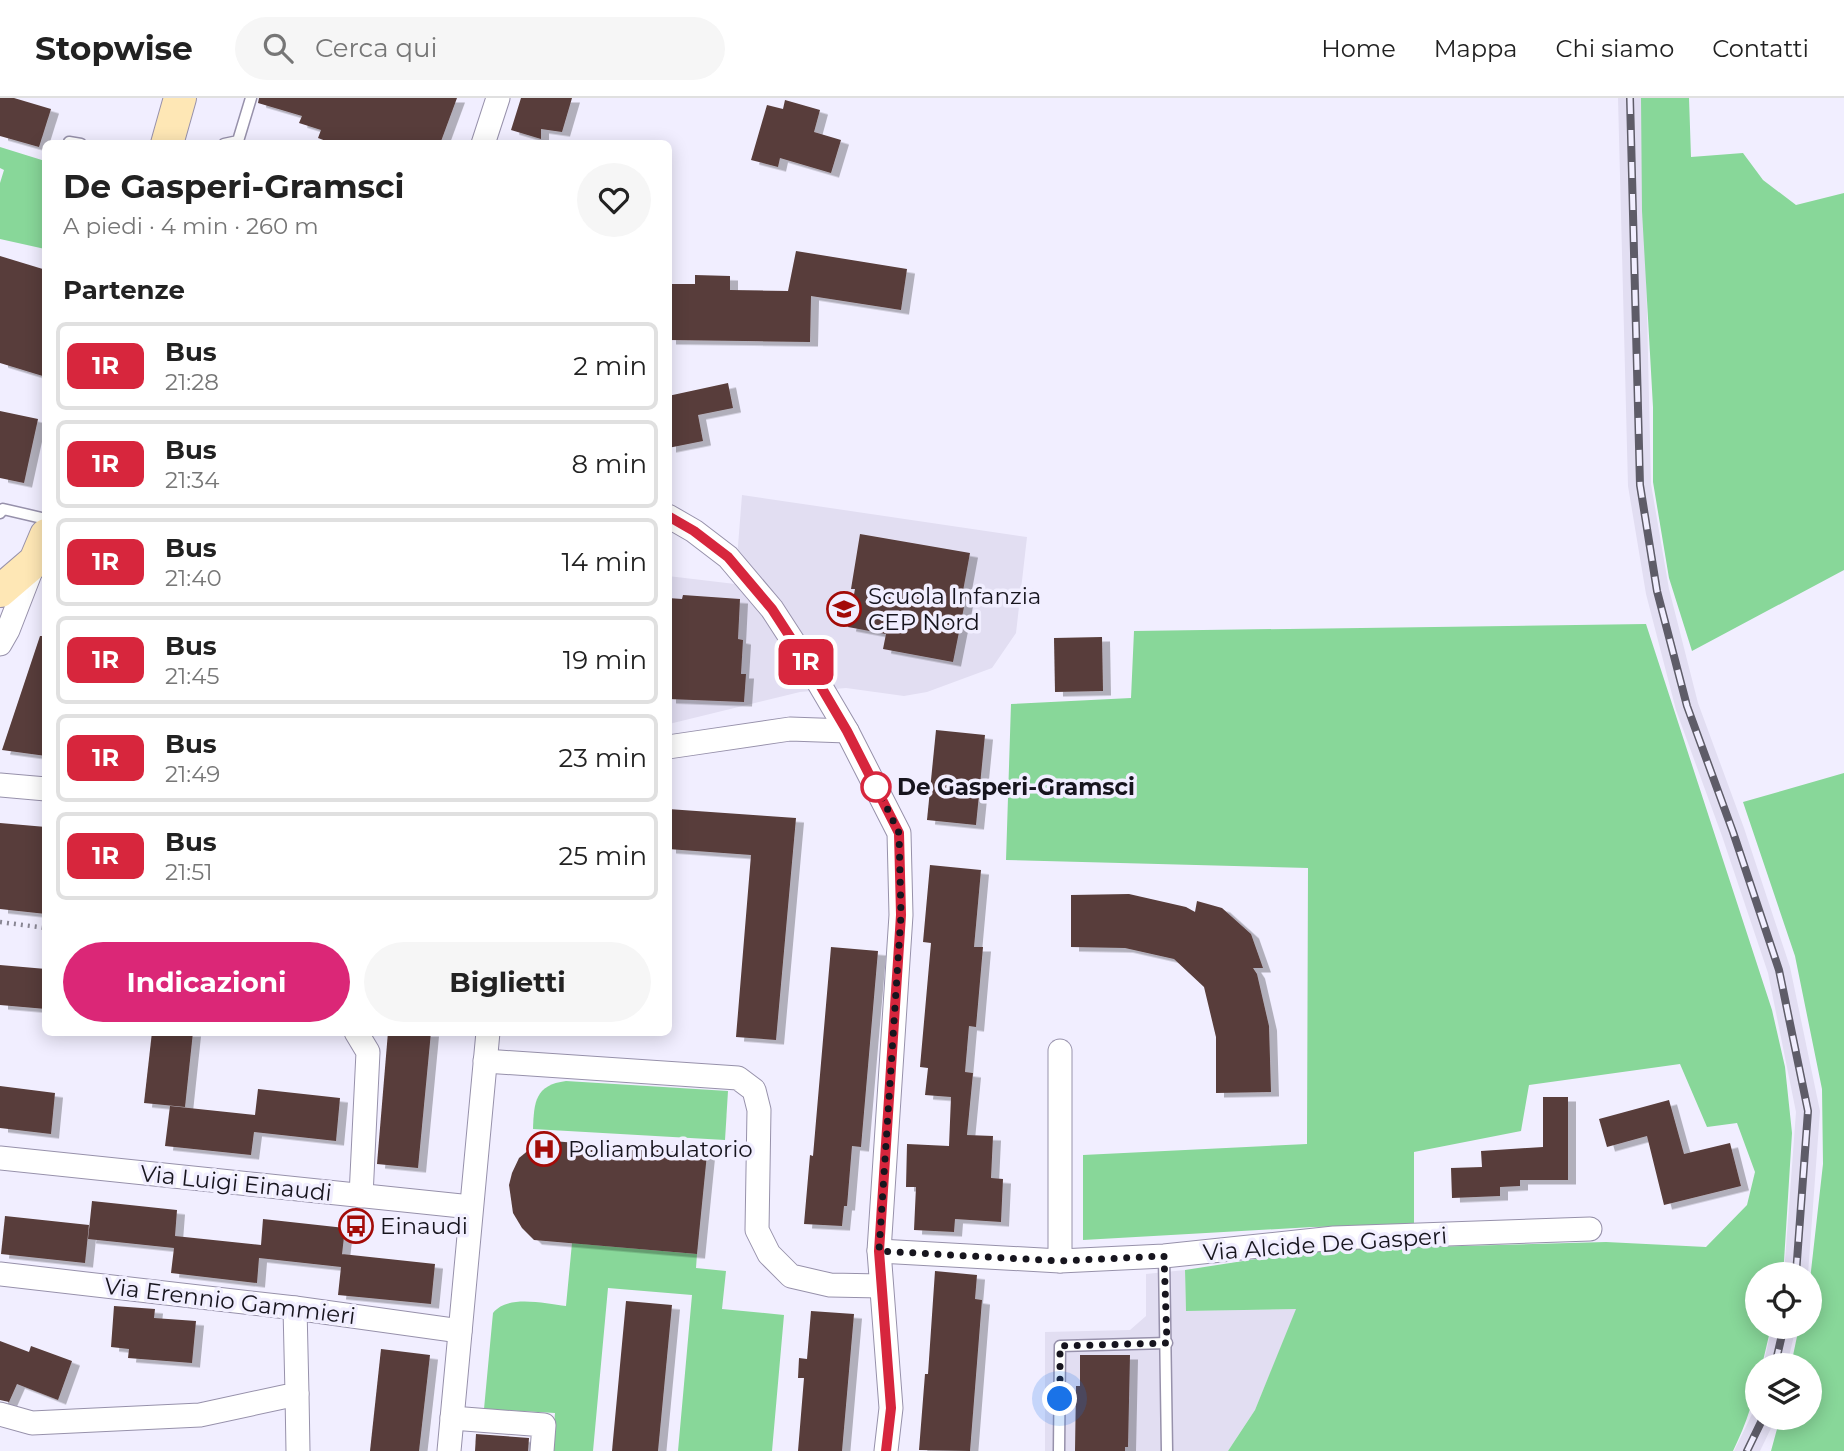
<!DOCTYPE html>
<html lang="it">
<head>
<meta charset="utf-8">
<style>
	body { margin:0; font-family:Montserrat,sans-serif; background:#f6f6f6; color:#222; height:100vh; display:flex; flex-direction:column; font-size:26px; white-space:nowrap }
	* { box-sizing:border-box; margin:0 }
	p { font-size:23px; color:#767676 }
	.icon { flex:none; width:38px; height:38px; fill:none; stroke:currentColor; stroke-width:2; stroke-linecap:round; stroke-linejoin:round }
	.map { position:relative; flex:1; overflow:hidden }
	.drawer { position:absolute; left:42px; top:42px; width:630px; height:896px; display:flex; flex-direction:column; background:#fff; border-radius:10px; box-shadow:0 4px 18px #0003 }
	.drawer>* { flex:none }
	.badge { padding:0 14px; border-radius:10px; font-size:24px; line-height:46px }
	.controls { position:absolute; left:1745px; top:1164px; display:grid; gap:14px }
	.controls a { display:grid; place-items:center; width:77px; height:77px; border-radius:50%; background:#fff; box-shadow:0 4px 18px #0003; font-size:35px }
	.you { position:absolute; width:35px; height:35px; margin:-18px; border:5px solid #fff; border-radius:50%; background:#1a73e8; box-shadow:0 0 0 10px #1a73e833 }
	.map>.badge { position:absolute; translate:-50% -50%; box-shadow:0 0 0 4px #fff }
	h2 { padding:0 21px; font-size:26px; line-height:63px }
	.round { display:grid; place-items:center; flex:none; width:74px; height:74px; border-radius:37px; background:#f6f6f6 }
	.headline { display:flex; align-items:center; justify-content:space-between; height:119px; padding:0 21px }
	h1 { font-size:33px; font-weight:700; line-height:52px }
	.button { display:flex; gap:14px; margin-top:auto; padding:14px 21px }
	.button a { flex:1; height:80px; border-radius:42px; background:#db2777; color:#fff; font-size:28px; font-weight:700; line-height:80px; text-align:center }
	.button a+a { background:#f6f6f6; color:#222 }
	ul { padding:0; list-style:none }
	li { display:flex; align-items:center; gap:21px; height:88px; margin:0 14px 10px; padding:0 7px; border:4px solid #e0e0e0; border-radius:10px }
	li div { flex:1 }
	li b { display:block; font-size:26px }
	li em { font-style:normal }
	li .badge { min-width:77px; font-weight:700; text-align:center }
	header { display:flex; align-items:center; gap:42px; box-sizing:border-box; height:98px; padding:0 35px; background:#fff; border-bottom:2px solid #e0e0e0 }
	header strong { font-size:33px }
	nav { display:flex; gap:38px; margin-inline-start:auto; font-size:24px }
	.search { width:490px; height:63px; background:#f6f6f6; display:flex; align-items:center; gap:18px; box-sizing:border-box; padding:0 24px; border-radius:38px; color:#767676; font-size:26px }
	.map>svg:first-child { display:block }
</style>
</head>
<body>
<header>
<strong>Stopwise</strong>
<div class="search"><svg class="icon" aria-label="search" viewBox="0 0 24 24"><circle cx="10" cy="10" r="6"/><path d="M15 15l6 6"/></svg>Cerca qui</div>
<nav><a>Home</a><a>Mappa</a><a>Chi siamo</a><a>Contatti</a></nav>
</header>
<div class="map">
<svg width="1844" height="1353" viewBox="0 0 1844 1353">
	<defs>
		<filter id="shadow"><feDropShadow dx="8" dy="4.5" stdDeviation="0" flood-color="#0004"/></filter>
	</defs>
	<rect width="100%" height="100%" fill="#f1eeff"/>
	<!-- built -->
	<g fill="#e2def2">
		<polygon points="1618,0 1642,0 1651,386 1669,491 1698,605 1744,730 1790,869 1820,1013 1808,1176 1784,1176 1796,1014 1768,875 1722,738 1676,612 1646,496 1628,388"/>
		<polygon points="742,397 1027,439 1016,535 992,570 927,594 904,598 846,590 800,594 669,626 668,478 735,486"/>
		<polygon points="1185,1172 1186,1213 1297,1211 1255,1312 1228,1353 1045,1353 1045,1234 1130,1232 1146,1218 1146,1176"/>
		<polygon points="1772,1229 1796,1229 1787,1267 1763,1267"/>
		<polygon points="1757,1294 1757,1320 1775,1320 1774,1324 1760,1353 1734,1353 1752,1316"/>
	</g>
	<!-- green -->
	<g fill="#88d799">
		<polygon points="1641,0 1689,0 1691,59 1743,55 1763,82 1796,107 1844,95 1844,472 1692,553 1669,480 1653,384 1653,309 1642,113"/>
		<polygon points="0,49 45,63 45,151 0,141 0,85 4,72 0,70"/>
		<path d="M1646,526L1772,912L1785,969L1792,1035L1784,1163L1782,1176H1757V1228L1771,1229L1762,1267H1757C1757,1298 1746,1326 1733,1353H1228L1255,1312L1296,1211L1186,1213L1185,1172L1315,1152L1606,1144L1706,1149L1747,1107L1755,1074L1737,1025L1707,1029L1680,966L1529,987L1521,1033L1414,1054V1127L1312,1129L1083,1142V1057L1307,1046L1308,770L1006,762L1011,606L1131,600L1134,533Z"/>
		<polygon points="1844,675 1844,1353 1771,1353 1780,1320 1810,1320 1810,1267 1791,1267 1799,1229 1810,1228 1810,1182 1823,1066 1822,991 1795,858 1743,704"/>
		<path d="M566,983L728,993L725,1042L533,1031C534,1004 535,987 566,983Z"/>
		<path d="M572,1145L697,1156L696,1170L726,1173L722,1211L784,1217L772,1353H678L692,1197L608,1190L593,1353H552L555,1315L484,1311L493,1215C508,1196 545,1206 566,1208Z"/>
	</g>
	<!-- building -->
	<g fill="#583d3a" filter="url(#shadow)">
		<polygon points="0,0 14,0 51,11 39,49 0,38"/>
		<polygon points="259,0 457,0 440,46 334,46 318,40 321,32 299,25 302,18 258,5"/>
		<polygon points="521,0 572,0 562,34 541,31 541,41 511,32"/>
		<polygon points="785,2 820,12 814,34 841,42 831,75 780,60 778,69 751,62 767,7 783,11"/>
		<polygon points="796,153 907,171 901,212 811,198 810,244 668,242 668,186 695,186 695,177 730,178 730,192 788,193"/>
		<polygon points="0,158 46,172 46,279 0,265"/>
		<polygon points="728,285 733,310 698,317 703,343 668,350 668,298"/>
		<polygon points="0,313 38,321 24,385 0,380"/>
		<polygon points="860,436 970,455 963,493 967,494 953,564 883,551 886,536 848,529 855,491 851,491"/>
		<polygon points="683,497 740,501 738,541 743,542 741,576 746,576 744,604 668,601 668,500 682,501"/>
		<polygon points="40,538 46,538 46,658 2,652"/>
		<polygon points="1102,539 1103,593 1055,594 1054,540"/>
		<polygon points="936,632 985,637 976,727 927,722"/>
		<polygon points="668,711 796,720 776,942 736,939 751,757 668,751"/>
		<polygon points="0,725 46,729 46,816 0,811"/>
		<polygon points="930,767 981,772 974,849 983,849 976,929 969,928 965,974 973,975 967,1037 993,1038 991,1080 1003,1081 1001,1124 955,1121 954,1134 914,1132 916,1089 906,1089 907,1046 949,1048 951,999 925,997 928,970 920,969 931,845 923,844"/>
		<polygon points="1129,796 1186,809 1195,814 1197,803 1222,810 1251,836 1263,870 1253,870 1257,876 1269,928 1271,994 1216,995 1216,939 1204,889 1174,861 1125,850 1071,849 1071,797"/>
		<polygon points="831,849 878,853 861,1049 852,1048 847,1108 844,1108 842,1128 804,1126 810,1057 813,1058"/>
		<polygon points="0,867 46,871 46,911 0,907"/>
		<polygon points="152,934 193,934 185,1009 144,1005"/>
		<polygon points="388,934 431,934 418,1070 377,1066"/>
		<polygon points="0,988 55,995 51,1036 0,1030"/>
		<polygon points="258,991 340,1000 336,1043 254,1034 251,1057 165,1048 170,1008 255,1017"/>
		<polygon points="1543,999 1568,999 1568,1082 1520,1082 1520,1088 1500,1089 1500,1098 1452,1100 1451,1070 1482,1069 1481,1053 1543,1049"/>
		<polygon points="1669,1002 1684,1056 1730,1045 1741,1088 1664,1107 1647,1038 1607,1049 1599,1021"/>
		<polygon points="541,1042 707,1056 697,1156 534,1142 522,1130 513,1115 509,1087 512,1075 519,1060"/>
		<polygon points="92,1103 177,1112 175,1138 261,1147 263,1121 345,1130 341,1165 342,1156 435,1166 431,1206 338,1197 341,1169 259,1160 257,1185 171,1175 174,1150 88,1141"/>
		<polygon points="5,1118 89,1127 85,1165 1,1156"/>
		<polygon points="935,1173 977,1177 975,1201 982,1202 970,1353 919,1352 925,1276 928,1276"/>
		<polygon points="626,1203 672,1207 658,1353 612,1353"/>
		<polygon points="114,1208 155,1211 154,1220 196,1223 192,1265 128,1260 129,1251 111,1249"/>
		<polygon points="811,1213 854,1216 842,1353 798,1353 804,1280 798,1280 799,1260 807,1261"/>
		<polygon points="0,1243 29,1254 31,1248 72,1263 58,1302 17,1286 9,1304 0,1302"/>
		<polygon points="381,1251 430,1257 419,1353 370,1353"/>
		<polygon points="1080,1257 1130,1257 1128,1349 1125,1349 1125,1353 1075,1353 1076,1288 1080,1288"/>
		<polygon points="476,1336 529,1340 528,1353 475,1353"/>
	</g>
	<g fill="none" stroke-linecap="round" stroke-linejoin="round">
		<!-- service casing -->
		<g stroke="#9791ab" stroke-width="13">
			<g id="service">
				<polyline points="69,44 81,46"/>
				<polyline points="224,46 238,43 251,0"/>
				<polyline points="0,415 3,411 46,421"/>
				<polyline points="1164,1158 1167,1353"/>
				<polyline points="1059,1353 1060,1248 1167,1245"/>
			</g>
		</g>
		<!-- minor casing -->
		<g stroke="#9791ab" stroke-width="25">
			<g id="minor">
				<polyline points="483,46 498,0"/>
				<polyline points="668,418 694,433 728,459 772,511 807,565 847,633 899,735 901,817 879,1153 891,1310 886,1353"/>
				<polyline points="0,546 8,532 34,465"/>
				<polyline points="668,649 790,631 847,633"/>
				<polyline points="0,687 46,691"/>
				<polyline points="356,934 368,954 361,1098"/>
				<polyline points="1060,953 1060,1163"/>
				<polyline points="485,963 738,980 754,992 759,1012 757,1132 769,1156 791,1178 830,1187 881,1188"/>
				<polyline points="0,1060 471,1109"/>
				<polyline points="879,1153 1060,1163 1164,1158 1334,1140 1590,1131"/>
				<polyline points="0,1176 295,1210 460,1233"/>
				<polyline points="297,1296 298,1353"/>
				<polyline points="0,1316 32,1325 200,1317 297,1296 295,1210"/>
				<polyline points="452,1320 544,1327 542,1353"/>
				<polyline points="449,1353 488,934"/>
			</g>
		</g>
		<!-- secondary casing -->
		<g stroke="#9791ab" stroke-width="34">
			<g id="secondary">
				<polyline points="167,46 180,0"/>
				<polyline points="0,493 35,463 46,437"/>
			</g>
		</g>
		<!-- path -->
		<polyline stroke="#898694" stroke-width="4.5" stroke-dasharray="2 5" stroke-linecap="butt" points="0,824 46,830"/>
		<!-- service -->
		<use href="#service" stroke="#fff" stroke-width="10"/>
		<!-- minor -->
		<use href="#minor" stroke="#fff" stroke-width="23"/>
		<!-- secondary -->
		<use href="#secondary" stroke="#fee7b5" stroke-width="32"/>
		<!-- rail casing -->
		<g stroke="#5e5c68" stroke-width="8">
			<g id="rail">
				<polyline points="1630,0 1640,387 1657,493 1687,608 1733,734 1779,872 1808,1013 1796,1176"/>
				<polyline points="1775,1267 1784,1228"/>
				<polyline points="1747,1353 1763,1320"/>
			</g>
		</g>
		<!-- rail -->
		<use href="#rail" stroke="#f1eeff" stroke-width="5" stroke-dasharray="16" stroke-linecap="butt"/>
	</g>
	<g fill="none" stroke-linecap="round" stroke-linejoin="round">
		<!-- line casing -->
		<g stroke="#fff" stroke-width="16">
			<polyline id="line" points="668,418 694,433 728,459 772,511 807,565 847,633 899,735 901,817 879,1153 891,1310 886,1353"/>
		</g>
		<!-- line -->
		<use href="#line" stroke="#d7263d" stroke-width="10"/>
		<!-- walk -->
		<polyline stroke="#17151e" stroke-width="7" stroke-dasharray="0 12.6" points="876,689 874,683 899,735 901,817 879,1153 1060,1163 1164,1158 1167,1245 1060,1248 1060,1301"/>
	</g>
	<!-- icons -->
	<defs>
		<g id="school-ring" transform="scale(1.75)"><circle r="9.5" fill="#f1eeff" stroke="#a30b08" stroke-width="1.5"/><path d="M0-5L7-2L0 1L-7-2ZM-4 1L0 2.5L4 1V4Q0 6-4 4Z" fill="#a30b08"/></g>
		<g id="hospital-ring" transform="scale(1.75)"><circle r="9.5" fill="#f1eeff" stroke="#a30b08" stroke-width="1.5"/><path d="M-5-5h3v3.5h4V-5h3V5h-3V1.5h-4V5h-3Z" fill="#a30b08"/></g>
		<g id="bus-ring" transform="scale(1.75)"><circle r="9.5" fill="#f1eeff" stroke="#a30b08" stroke-width="1.5"/><path d="M-5-6H5V4H4V6H2V4H-2V6H-4V4H-5ZM-3.5-4V0h7V-4ZM-3.5 1.2v1.5H-2V1.2ZM2 1.2v1.5H3.5V1.2Z" fill="#a30b08"/></g>
	</defs>
	<g fill-rule="evenodd">
		<use href="#school-ring" x="844" y="511"/>
		<use href="#hospital-ring" x="544" y="1051"/>
		<use href="#bus-ring" x="356" y="1128"/>
	</g>
	<!-- markers -->
	<circle fill="#fff" stroke="#d7263d" stroke-width="3.5" cx="876" cy="689" r="14"/>
	<g text-anchor="middle" stroke-width="7" stroke-linejoin="round" paint-order="stroke">
		<!-- poi labels -->
		<g font-size="23" fill="#17151e" stroke="#f1eeff" text-anchor="start">
			<text x="868" y="506">Scuola Infanzia<tspan x="868" dy="26">CEP Nord</tspan></text>
			<text x="568" y="1059">Poliambulatorio</text>
			<text x="380" y="1136">Einaudi</text>
		</g>
		<!-- stop labels -->
		<g font-size="23" font-weight="bold" fill="#17151e" stroke="#f1eeff" text-anchor="start">
			<text x="897" y="697">De Gasperi-Gramsci</text>
		</g>
		<!-- street labels -->
		<g font-size="23" fill="#17151e" stroke="#f1eeff">
			<text transform="translate(236 1085) rotate(6)" y="8">Via Luigi Einaudi</text>
			<text transform="translate(1325 1146) rotate(-4)" y="8">Via Alcide De Gasperi</text>
			<text transform="translate(230 1203) rotate(7)" y="8">Via Erennio Gammieri</text>
		</g>
	</g>
</svg>
<div class="controls">
<a><svg class="icon" aria-label="locate" viewBox="0 0 24 24"><circle cx="12" cy="12" r="6"/><path d="M12 2v4M12 18v4M2 12h4M18 12h4"/></svg></a>
<a><svg class="icon" aria-label="layers" viewBox="0 0 24 24"><path d="M12 4l9 5-9 5-9-5zM3 14l9 5 9-5"/></svg></a>
</div>
<div class="you" style="left:1060px;top:1301px"></div>
<b class="badge" style="left:806px;top:564px;background:#d7263d;color:#fff">1R</b>
<section class="drawer">
<div class="headline"><div><h1>De Gasperi-Gramsci</h1><p>A piedi · 4 min · 260 m</p></div><a class="round"><svg class="icon" aria-label="heart" viewBox="0 0 24 24"><path d="M12 20l-8-8c-3-5 5-10 8-4 3-6 11-1 8 4z"/></svg></a></div>
<h2>Partenze</h2>
<ul>
<li><span class="badge" style="background:#d7263d;color:#fff">1R</span><div><b>Bus</b><p>21:28</p></div><em>2 min</em></li>
<li><span class="badge" style="background:#d7263d;color:#fff">1R</span><div><b>Bus</b><p>21:34</p></div><em>8 min</em></li>
<li><span class="badge" style="background:#d7263d;color:#fff">1R</span><div><b>Bus</b><p>21:40</p></div><em>14 min</em></li>
<li><span class="badge" style="background:#d7263d;color:#fff">1R</span><div><b>Bus</b><p>21:45</p></div><em>19 min</em></li>
<li><span class="badge" style="background:#d7263d;color:#fff">1R</span><div><b>Bus</b><p>21:49</p></div><em>23 min</em></li>
<li><span class="badge" style="background:#d7263d;color:#fff">1R</span><div><b>Bus</b><p>21:51</p></div><em>25 min</em></li>
</ul>
<div class="button"><a>Indicazioni</a><a>Biglietti</a></div>
</section>
</div>
</body>
</html>
